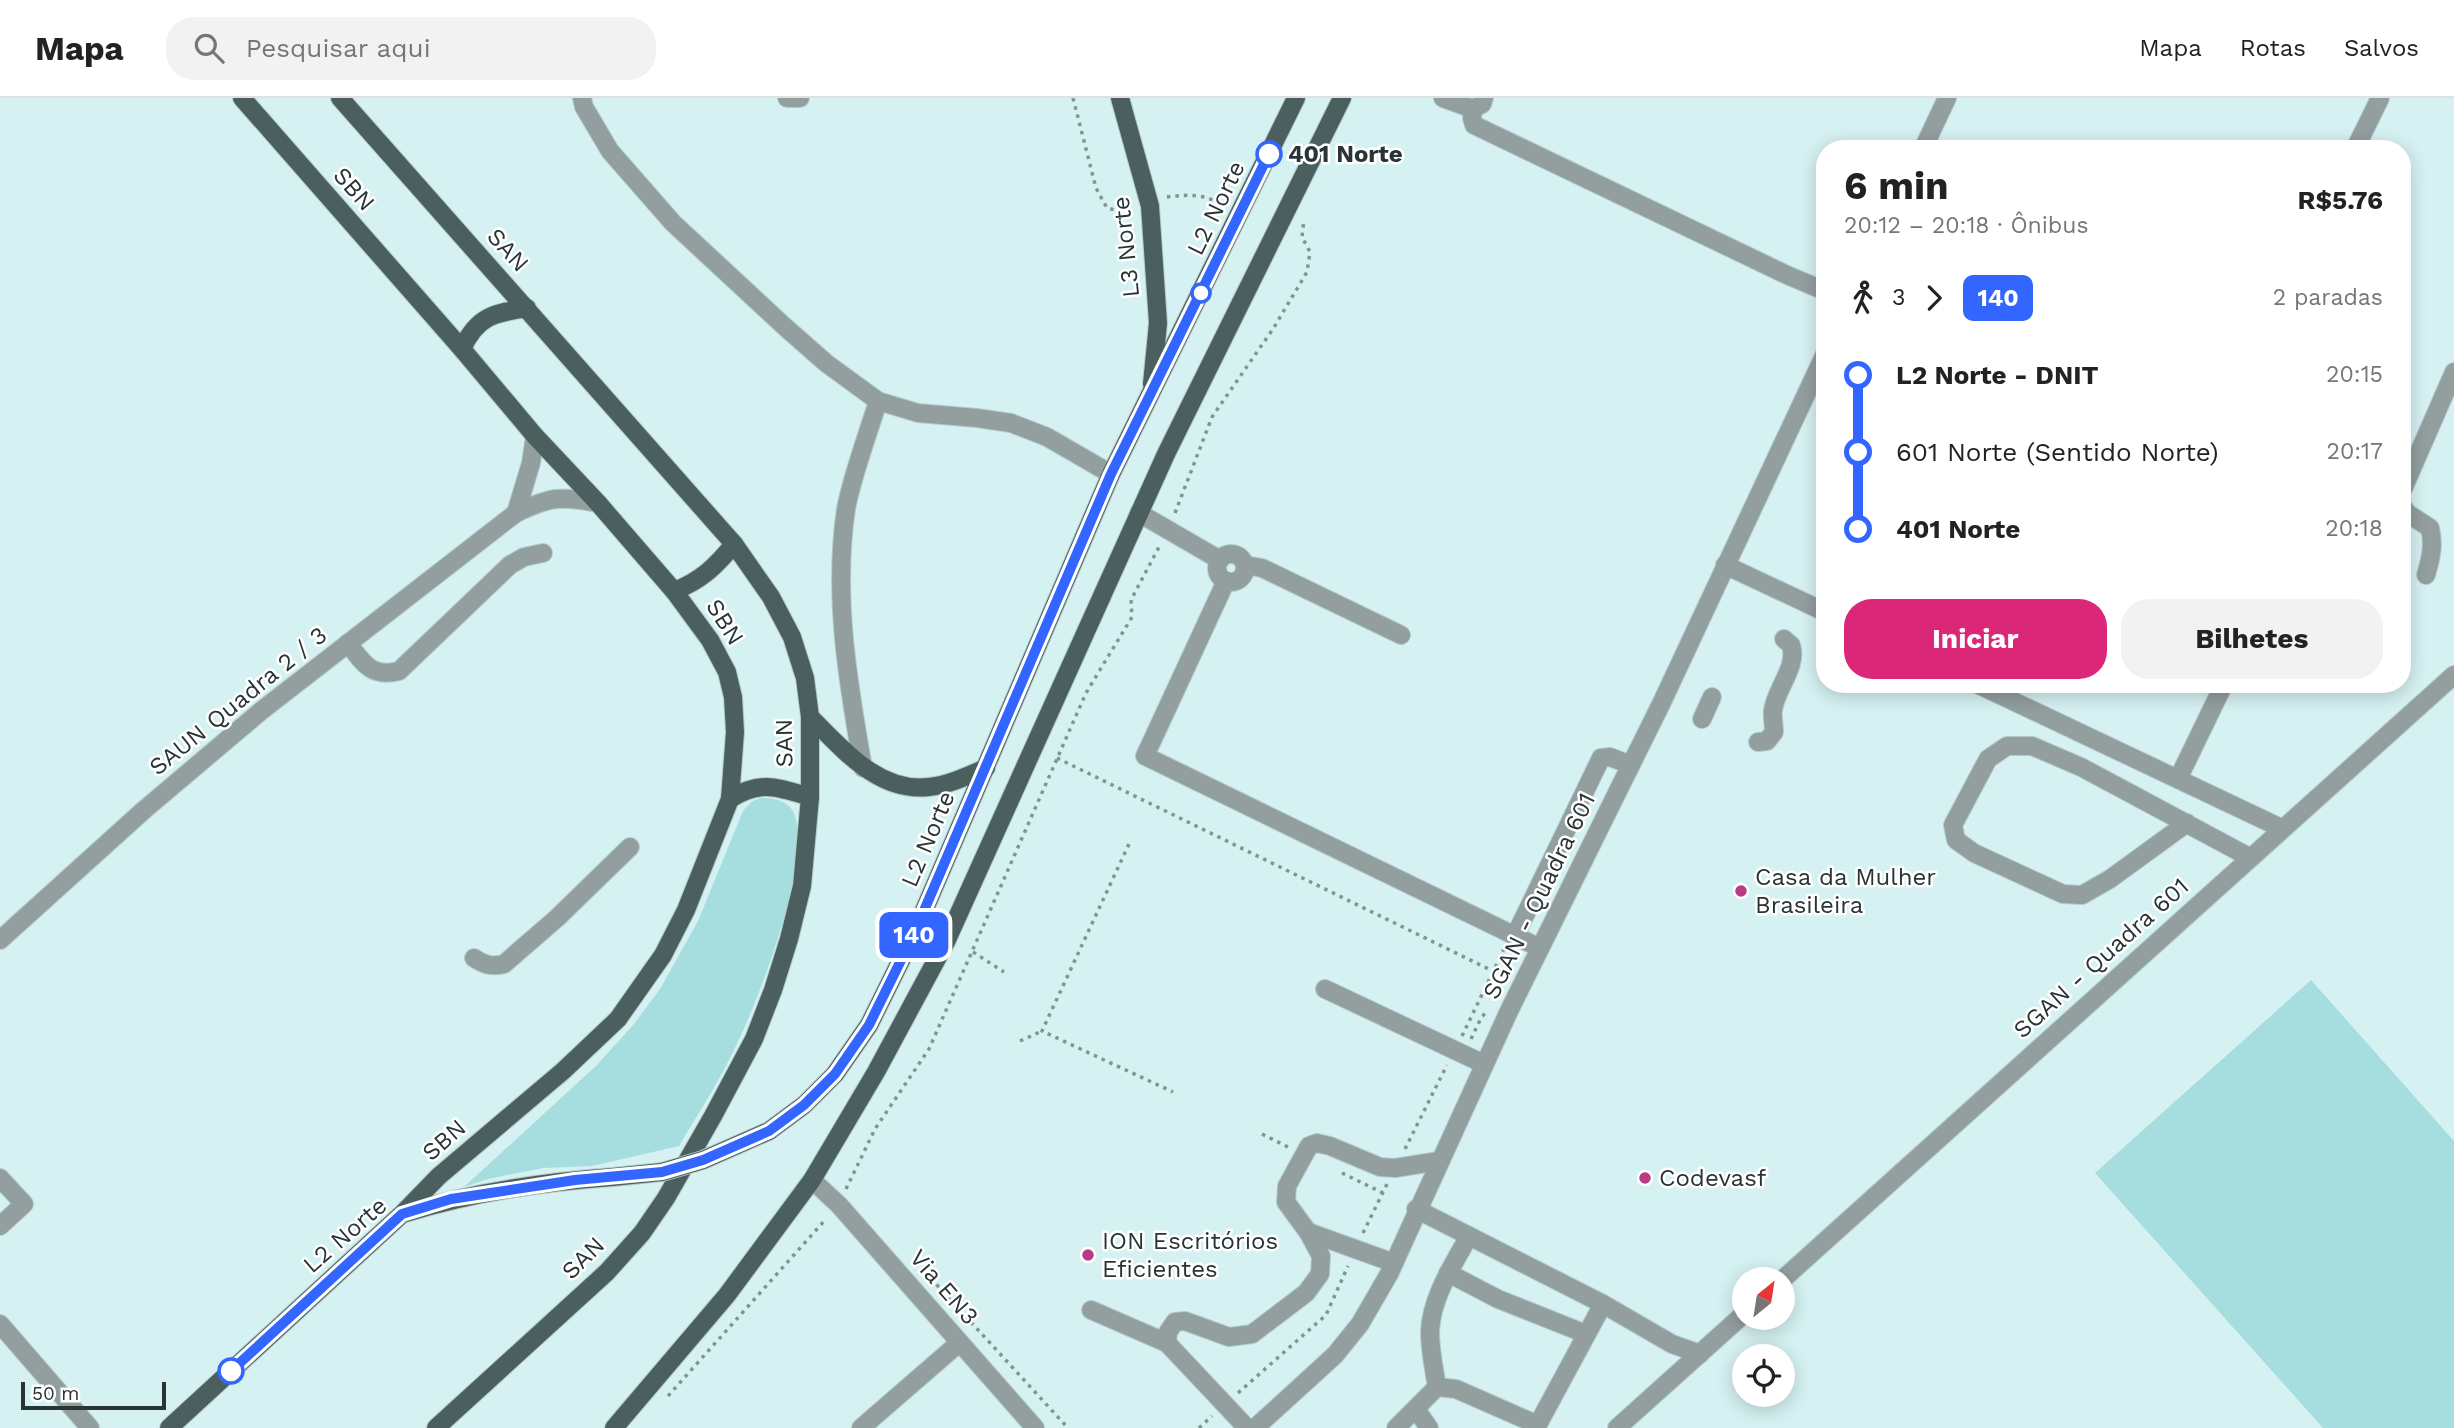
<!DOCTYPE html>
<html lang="pt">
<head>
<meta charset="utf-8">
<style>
	body { margin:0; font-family:"Work Sans",sans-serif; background:#f2f2f2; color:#222; height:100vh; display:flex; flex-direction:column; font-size:26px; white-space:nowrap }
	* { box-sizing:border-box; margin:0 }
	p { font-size:23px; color:#767676 }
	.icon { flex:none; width:38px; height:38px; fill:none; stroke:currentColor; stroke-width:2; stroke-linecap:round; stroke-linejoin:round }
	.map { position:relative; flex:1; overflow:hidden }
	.panel { position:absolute; left:1816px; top:42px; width:595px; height:553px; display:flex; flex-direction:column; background:#fff; border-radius:28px; box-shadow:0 4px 18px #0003 }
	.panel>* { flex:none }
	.badge { padding:0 14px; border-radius:10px; font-size:24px; line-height:46px }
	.needle { width:46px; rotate:30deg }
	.controls { position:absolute; left:1732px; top:1169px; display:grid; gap:14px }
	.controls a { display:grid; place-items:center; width:63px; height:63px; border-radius:50%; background:#fff; box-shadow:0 4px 18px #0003; font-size:35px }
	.scale { position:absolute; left:21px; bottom:18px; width:145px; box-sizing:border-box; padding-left:7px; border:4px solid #293434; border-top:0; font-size:19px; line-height:24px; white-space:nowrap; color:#293434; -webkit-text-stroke:5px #fff; paint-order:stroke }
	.map>.badge { position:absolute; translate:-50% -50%; box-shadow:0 0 0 4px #fff }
	.legs { display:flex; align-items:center; gap:10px; height:77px; padding:0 28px; font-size:23px }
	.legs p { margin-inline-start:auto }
	.overview { display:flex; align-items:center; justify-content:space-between; height:119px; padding:0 28px }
	h1 { font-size:38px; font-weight:700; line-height:52px }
	.cta { display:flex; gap:14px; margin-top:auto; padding:14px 28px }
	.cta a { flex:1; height:80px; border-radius:28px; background:#db2777; color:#fff; font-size:28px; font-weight:700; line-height:80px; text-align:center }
	.cta a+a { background:#f2f2f2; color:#222 }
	ul { padding:0 28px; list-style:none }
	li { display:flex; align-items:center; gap:24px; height:77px; font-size:26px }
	li i { display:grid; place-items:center; width:10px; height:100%; margin:0 9px; background:currentColor }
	li i::after { content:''; width:18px; height:18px; margin:-9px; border:5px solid; border-radius:50%; background:#fff }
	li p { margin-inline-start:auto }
	li:first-child i { background:linear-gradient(#0000 50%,currentColor 0) }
	li:last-child i { background:linear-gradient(currentColor 50%,#0000 0) }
	header { display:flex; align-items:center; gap:42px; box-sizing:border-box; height:98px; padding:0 35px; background:#fff; border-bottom:2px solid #e0e0e0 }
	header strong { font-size:33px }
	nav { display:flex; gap:38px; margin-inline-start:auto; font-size:24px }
	.search { width:490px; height:63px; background:#f2f2f2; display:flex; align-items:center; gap:18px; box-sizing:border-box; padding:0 24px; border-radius:28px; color:#767676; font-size:26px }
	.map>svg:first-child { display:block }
</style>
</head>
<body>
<header>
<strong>Mapa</strong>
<div class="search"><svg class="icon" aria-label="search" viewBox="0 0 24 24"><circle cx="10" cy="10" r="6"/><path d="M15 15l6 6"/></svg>Pesquisar aqui</div>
<nav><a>Mapa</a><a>Rotas</a><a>Salvos</a></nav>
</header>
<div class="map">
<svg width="2454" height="1330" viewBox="0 0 2454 1330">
	<rect width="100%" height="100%" fill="#d6f1f2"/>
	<!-- green -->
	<g fill="#a6ddde">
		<path d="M760,700C773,700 790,702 795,718C810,771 756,910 730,960C715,990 696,1019 679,1048L592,1068L543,1070L488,1081L464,1089L597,967L634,926L660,891L698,823L743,713L751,704Z"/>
		<polygon points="2311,882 2454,1043 2454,1330 2323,1330 2095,1075"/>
	</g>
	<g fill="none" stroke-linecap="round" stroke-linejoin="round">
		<!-- minor casing -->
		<g stroke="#b3cbcc" stroke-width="20">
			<g id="minor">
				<polyline points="582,0 584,9 610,53 673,125 784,228 826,265 878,303 918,315 977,320 1011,325 1047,339 1111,376"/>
				<polyline points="787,0 800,0"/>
				<polyline points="1443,0 1473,11 1482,6 1484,0"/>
				<polyline points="1473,11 1472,20 1474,27 1787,177 1825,193"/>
				<polyline points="1923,51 1947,0"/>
				<polyline points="2355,51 2380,0"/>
				<polyline points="2403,391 2454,274"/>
				<path d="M2403,409L2407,415L2430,430C2434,447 2431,460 2426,477"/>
				<polyline points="516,415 531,365 535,338"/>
				<polyline points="1139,415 1220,462"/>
				<circle cx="1231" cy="470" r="14"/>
				<polyline points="1245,467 1262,470 1401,537"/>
				<polyline points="1725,467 1825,514"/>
				<polyline points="1226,483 1145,658 1540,850"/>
				<path d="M348,545C363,565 371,580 399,573L510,467L524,459L543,455"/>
				<polyline points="1977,586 2281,730"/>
				<polyline points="1702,621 1712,599"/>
				<path d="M1758,644L1767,643L1774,634C1774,627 1772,619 1773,612C1776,590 1798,569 1791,547L1784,541"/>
				<path d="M863,670C848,585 833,497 846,411C852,378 868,336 878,303"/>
				<polyline points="2178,681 2224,586"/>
				<polyline points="2187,725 2110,781 2082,797 2063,796 1974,755 1956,742 1953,727 1988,661 2007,648 2032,648 2081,669 2249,759"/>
				<polyline points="1515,838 1601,660 1610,659 1631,667"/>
				<path d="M0,842L144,712L261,613L516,415C552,398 560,398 598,405"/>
				<path d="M474,860C485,867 491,869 504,866L557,820L630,749"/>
				<polyline points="1325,891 1484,966"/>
				<polyline points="0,1080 24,1106 0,1128"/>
				<polyline points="812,1082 839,1107 1035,1330"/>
				<polyline points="1416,1111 1603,1206 1672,1246 1700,1256"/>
				<polyline points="1308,1134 1394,1165"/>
				<polyline points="1448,1175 1498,1201 1586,1236"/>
				<polyline points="1783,1181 2454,577"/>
				<polyline points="1091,1212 1167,1245"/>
				<polyline points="0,1226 90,1330"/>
				<path d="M1437,1289C1434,1271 1430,1252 1430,1234C1431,1200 1453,1167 1469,1138"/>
				<polyline points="1437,1289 1456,1291 1538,1327"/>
				<polyline points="1416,1311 1429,1330"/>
				<polyline points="861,1330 959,1245"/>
				<polyline points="1247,1330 1167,1245 1168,1234 1175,1224 1185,1223 1229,1239 1252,1236 1306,1195 1320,1176 1321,1158 1308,1134 1286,1104 1287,1088 1309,1048 1317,1045 1330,1048 1380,1069 1395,1070 1439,1063"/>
				<polyline points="1255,1330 1335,1257 1360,1226 1389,1176 1509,913 1662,604 1825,256"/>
				<polyline points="1396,1330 1437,1289"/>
				<polyline points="1536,1330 1603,1206"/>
				<polyline points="1617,1330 1745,1215"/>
			</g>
		</g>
		<!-- major casing -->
		<g stroke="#b3cbcc" stroke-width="20">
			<g id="major">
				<polyline points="340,0 734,446 771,499 792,539 805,580 810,619 810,699 802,788 789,841 773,892 754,941 713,1018 666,1100 642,1135 607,1174 436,1330"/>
				<polyline points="1120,0 1150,108 1158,225 1152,286"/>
				<path d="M462,251C477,218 494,215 527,210"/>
				<path d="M674,493C701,483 717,467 734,446"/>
				<path d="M810,619C842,650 878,695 929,689C949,687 967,678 986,670"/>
				<path d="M730,701C761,682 777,689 810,699"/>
				<polyline points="769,1033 804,1007 835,976 869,927 914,836 1111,376 1296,0"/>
				<path d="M406,1115C473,1094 543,1084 613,1079"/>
				<polyline points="169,1330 402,1116 439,1078 563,973 618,921 663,857 686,812 730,701 735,634 733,599 727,574 710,542 674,493 598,405 535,338 462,251 242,0"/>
				<polyline points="614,1330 727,1197 812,1082 876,974 946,844 1166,356 1342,0"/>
			</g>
		</g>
		<!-- path -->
		<g stroke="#819595" stroke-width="3.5" stroke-dasharray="3.5 5" stroke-linecap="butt">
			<polyline points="1073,0 1096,90 1107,110 1132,116"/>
			<path d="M1167,99C1181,97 1205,95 1217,105V114"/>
			<polyline points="1175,415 1212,319 1273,231 1307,174 1310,154 1302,139 1304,121"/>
			<polyline points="1057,660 1505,879"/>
			<polyline points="1129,746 1042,933 1173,994"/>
			<polyline points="973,854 1004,874"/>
			<polyline points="1462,938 1504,851"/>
			<polyline points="1471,941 1481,920 1488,912"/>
			<polyline points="1020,943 1042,933"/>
			<polyline points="1262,1036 1288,1049"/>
			<polyline points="1405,1051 1447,967"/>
			<polyline points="1342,1075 1383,1095"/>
			<polyline points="846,1091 875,1031 929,951 1086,595 1132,519 1131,502 1160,447"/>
			<polyline points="1363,1135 1387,1086"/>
			<polyline points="925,1174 1068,1330"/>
			<polyline points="1238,1295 1326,1217 1348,1168"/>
			<polyline points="668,1298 826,1121"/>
			<polyline points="1199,1330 1212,1318"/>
		</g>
		<!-- minor -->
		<use href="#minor" stroke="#939e9e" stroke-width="18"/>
		<!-- major -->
		<use href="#major" stroke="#4b5f5f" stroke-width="18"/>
		<!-- major-bridge casing -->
		<g stroke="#b3cbcc" stroke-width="20" stroke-linecap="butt">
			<polyline id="major-bridge" points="613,1079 662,1074 703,1062 769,1033"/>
		</g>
		<!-- major-bridge -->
		<use href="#major-bridge" stroke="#4b5f5f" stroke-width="18"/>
	</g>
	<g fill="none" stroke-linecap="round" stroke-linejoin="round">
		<!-- line-1 casing -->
		<g stroke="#fff" stroke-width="16">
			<polyline id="line-1" points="231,1273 402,1116 451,1101 575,1082 662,1074 703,1062 769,1033 804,1007 835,976 869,927 914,836 1111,376 1269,56"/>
		</g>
		<!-- line-1 -->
		<use href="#line-1" stroke="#36f" stroke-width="10"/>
	</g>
	<!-- markers -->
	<g fill="#fff" stroke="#36f" stroke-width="3.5">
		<circle cx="1269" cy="56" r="12"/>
		<circle cx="1201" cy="195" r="9"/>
		<circle cx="231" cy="1273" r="12"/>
	</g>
	<g fill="#ba3a85" stroke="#fff" stroke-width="2.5">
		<circle cx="1741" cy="793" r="7"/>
		<circle cx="1645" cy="1080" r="7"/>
		<circle cx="1088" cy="1157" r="7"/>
	</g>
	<g text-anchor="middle" stroke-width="5" stroke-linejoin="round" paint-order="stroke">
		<!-- stop labels -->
		<g font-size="24" font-weight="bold" fill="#293434" stroke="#fff" text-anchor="start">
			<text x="1288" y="64">401 Norte</text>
		</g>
		<!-- street labels -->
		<g font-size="24" fill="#293434" stroke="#fff">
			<text transform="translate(354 91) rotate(49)" y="8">SBN</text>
			<text transform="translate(1216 110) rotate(-64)" y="8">L2 Norte</text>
			<text transform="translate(1126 149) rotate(-96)" y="8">L3 Norte</text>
			<text transform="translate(508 152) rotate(48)" y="8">SAN</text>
			<text transform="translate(725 524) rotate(58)" y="8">SBN</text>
			<text transform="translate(238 603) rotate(-39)" y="8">SAUN Quadra 2 / 3</text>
			<text transform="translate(784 645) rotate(-91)" y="8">SAN</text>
			<text transform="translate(928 741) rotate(-67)" y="8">L2 Norte</text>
			<text transform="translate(1539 798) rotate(-64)" y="8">SGAN - Quadra 601</text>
			<text transform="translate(2101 860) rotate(-42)" y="8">SGAN - Quadra 601</text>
			<text transform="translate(444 1042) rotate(-41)" y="8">SBN</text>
			<text transform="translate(345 1137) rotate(-41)" y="8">L2 Norte</text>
			<text transform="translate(583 1160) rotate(-45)" y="8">SAN</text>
			<text transform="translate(944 1189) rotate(49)" y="8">Via EN3</text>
		</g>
		<!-- poi labels -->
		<g font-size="24" fill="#293434" stroke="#fff" text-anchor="start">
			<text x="1755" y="787">Casa da Mulher<tspan x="1755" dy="28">Brasileira</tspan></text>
			<text x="1659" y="1088">Codevasf</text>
			<text x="1102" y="1151">ION Escritórios<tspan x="1102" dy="28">Eficientes</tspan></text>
		</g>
	</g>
</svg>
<div class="controls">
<a><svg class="needle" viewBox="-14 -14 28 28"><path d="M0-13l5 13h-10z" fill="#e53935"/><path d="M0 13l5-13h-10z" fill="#767676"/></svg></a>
<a><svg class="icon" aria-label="locate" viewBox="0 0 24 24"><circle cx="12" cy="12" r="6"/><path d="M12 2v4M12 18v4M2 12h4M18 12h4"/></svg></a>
</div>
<div class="scale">50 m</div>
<b class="badge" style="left:914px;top:837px;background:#36f;color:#fff">140</b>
<section class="panel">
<div class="overview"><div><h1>6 min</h1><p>20:12 – 20:18 · Ônibus</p></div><b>R$5.76</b></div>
<div class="legs"><svg class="icon" aria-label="walk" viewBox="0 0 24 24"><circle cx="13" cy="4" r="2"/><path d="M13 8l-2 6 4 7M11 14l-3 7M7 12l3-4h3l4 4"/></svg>3<svg class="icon" aria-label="forward" viewBox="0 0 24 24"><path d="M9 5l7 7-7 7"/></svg><b class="badge" style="background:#36f;color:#fff">140</b><p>2 paradas</p></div>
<ul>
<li><i style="color:#36f"></i><b>L2 Norte - DNIT</b><p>20:15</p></li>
<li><i style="color:#36f"></i><span>601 Norte (Sentido Norte)</span><p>20:17</p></li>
<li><i style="color:#36f"></i><b>401 Norte</b><p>20:18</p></li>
</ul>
<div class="cta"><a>Iniciar</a><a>Bilhetes</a></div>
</section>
</div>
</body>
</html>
